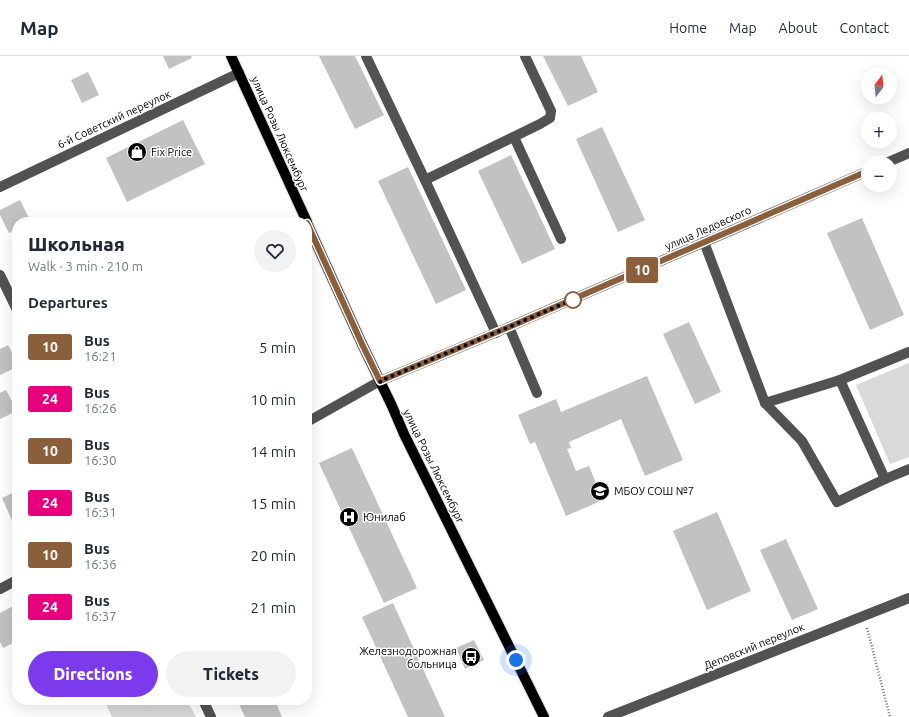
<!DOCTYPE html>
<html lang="en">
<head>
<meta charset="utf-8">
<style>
	body { margin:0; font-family:Ubuntu,sans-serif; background:#f2f2f3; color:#1f2937; height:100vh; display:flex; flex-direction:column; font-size:15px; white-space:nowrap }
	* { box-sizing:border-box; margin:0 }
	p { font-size:13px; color:#747a83 }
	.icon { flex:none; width:22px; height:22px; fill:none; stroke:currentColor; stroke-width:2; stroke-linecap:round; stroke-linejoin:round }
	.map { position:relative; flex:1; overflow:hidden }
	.side { position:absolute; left:12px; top:161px; width:300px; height:488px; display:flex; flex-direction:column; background:#fff; border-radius:16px; box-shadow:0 4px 16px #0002 }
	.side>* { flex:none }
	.badge { padding:0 8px; border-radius:3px; font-size:14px; line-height:26px }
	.needle { width:26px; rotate:16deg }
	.buttons { position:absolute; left:861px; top:12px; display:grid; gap:8px }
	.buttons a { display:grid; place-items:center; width:36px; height:36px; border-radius:50%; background:#fff; box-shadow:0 4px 16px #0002; font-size:20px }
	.you { position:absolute; width:20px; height:20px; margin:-10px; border:3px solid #fff; border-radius:50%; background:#1a73e8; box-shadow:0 0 0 6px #1a73e833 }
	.map>.badge { position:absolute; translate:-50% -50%; box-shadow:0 0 0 2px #fff }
	h2 { padding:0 16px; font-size:15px; line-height:36px }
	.round { display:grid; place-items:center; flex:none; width:42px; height:42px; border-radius:21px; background:#f2f2f3 }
	.overview { display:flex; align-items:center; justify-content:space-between; height:68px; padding:0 16px }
	h1 { font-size:19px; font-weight:800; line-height:30px }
	.action { display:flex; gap:8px; margin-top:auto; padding:8px 16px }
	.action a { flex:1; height:46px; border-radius:24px; background:#7c3aed; color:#fff; font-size:16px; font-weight:800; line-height:46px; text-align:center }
	.action a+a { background:#f2f2f3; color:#1f2937 }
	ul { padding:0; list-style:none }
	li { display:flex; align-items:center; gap:12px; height:52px; padding:0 16px }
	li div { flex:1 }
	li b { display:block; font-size:15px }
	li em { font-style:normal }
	li .badge { min-width:44px; font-weight:700; text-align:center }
	header { display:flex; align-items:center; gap:24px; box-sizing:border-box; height:56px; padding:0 20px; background:#fff; border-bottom:1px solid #e0e1e3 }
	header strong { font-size:19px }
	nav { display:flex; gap:22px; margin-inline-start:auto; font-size:14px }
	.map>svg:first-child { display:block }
</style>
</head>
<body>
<header>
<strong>Map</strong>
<nav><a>Home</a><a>Map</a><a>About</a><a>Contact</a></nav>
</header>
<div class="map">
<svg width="909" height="661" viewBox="0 0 909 661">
	<rect width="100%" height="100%" fill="#fff"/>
	<!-- green -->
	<g fill="#d9d9d9">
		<polygon points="909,307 909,401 890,408 856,329"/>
		<polygon points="104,644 187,644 196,661 112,661"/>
	</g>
	<!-- building -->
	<g fill="#c2c2c2">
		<polygon points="163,0 191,0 192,2 169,13"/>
		<polygon points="319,0 355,0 384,59 355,73"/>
		<polygon points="543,0 581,0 598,36 568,50"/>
		<polygon points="88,16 99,39 82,47 71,24"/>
		<polygon points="183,64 205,108 127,146 106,102"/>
		<polygon points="602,71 645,164 618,176 576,83"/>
		<polygon points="511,99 555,193 522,208 478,115"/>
		<polygon points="408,111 466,234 436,248 378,125"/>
		<polygon points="20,144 31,166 17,166 17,173 9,177 0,159 0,154"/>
		<polygon points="862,162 904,259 870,274 827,177"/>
		<polygon points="689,266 721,336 695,348 663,278"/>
		<polygon points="8,289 17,307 17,311 0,319 0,293"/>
		<polygon points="647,320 683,404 645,420 621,363 569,386 571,392 567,393 576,415 589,410 603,444 566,460 535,386 530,388 518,359 556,343 561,356"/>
		<polygon points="6,334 17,355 0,363 0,337"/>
		<polygon points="352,392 417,532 384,547 319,407"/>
		<polygon points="17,435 17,465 13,467 2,442"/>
		<polygon points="307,447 312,457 307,459"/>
		<polygon points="717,456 751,535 707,554 673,475"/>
		<polygon points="786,483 818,553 792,564 760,494"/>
		<polygon points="393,547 445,661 408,661 362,561"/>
		<polygon points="17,548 17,585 3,592 0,586 0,557"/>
		<polygon points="474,584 484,604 465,613 456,592"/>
		<polygon points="237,644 275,644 282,661 245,661"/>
	</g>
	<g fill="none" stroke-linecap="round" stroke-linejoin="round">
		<!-- major casing -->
		<g stroke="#dbdbdb" stroke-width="12">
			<g id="major">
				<polyline points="231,0 307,166"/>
				<polyline points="307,167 362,288 392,350 404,378 544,661"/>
			</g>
		</g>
		<!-- path -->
		<polyline stroke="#747474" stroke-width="2.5" stroke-dasharray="1 2" stroke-linecap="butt" points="867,572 890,661"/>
		<!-- minor -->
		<g stroke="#525252" stroke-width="10">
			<polyline points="366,0 425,124 496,277"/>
			<polyline points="514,81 561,183"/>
			<polyline points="886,107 909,97"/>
			<polyline points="425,124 540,68 550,62 551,55 525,0"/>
			<polyline points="0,131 239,17"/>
			<polyline points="704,186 765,347"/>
			<polyline points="0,219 17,254"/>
			<polyline points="509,271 537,337"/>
			<polyline points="909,296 840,324 885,423 909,413"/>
			<polyline points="840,324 765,347 802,385 837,446 885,423"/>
			<polyline points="307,366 380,325 509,271 868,115"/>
			<polyline points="0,533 17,524"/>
			<polyline points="203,644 211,661"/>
			<polyline points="608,661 909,542"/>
		</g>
		<!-- major -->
		<use href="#major" stroke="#000" stroke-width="10"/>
	</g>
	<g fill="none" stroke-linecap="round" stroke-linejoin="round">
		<!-- line casing -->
		<g stroke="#fff" stroke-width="9">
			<polyline id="line" points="307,167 362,288 380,325 509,271 868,115"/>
		</g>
		<!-- line -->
		<use href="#line" stroke="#8b5e3c" stroke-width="6"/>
		<!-- walk -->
		<polyline stroke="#000" stroke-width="4" stroke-dasharray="0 7.2" points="516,604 404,378 392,350 380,325 509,271 579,241 573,244"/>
	</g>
	<!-- icons -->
	<defs>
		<g id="shop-disc" transform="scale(1)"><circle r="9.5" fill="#000" stroke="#fff"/><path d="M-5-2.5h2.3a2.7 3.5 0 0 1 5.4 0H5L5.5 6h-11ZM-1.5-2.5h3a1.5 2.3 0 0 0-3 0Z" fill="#fff"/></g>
		<g id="school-disc" transform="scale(1)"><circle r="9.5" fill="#000" stroke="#fff"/><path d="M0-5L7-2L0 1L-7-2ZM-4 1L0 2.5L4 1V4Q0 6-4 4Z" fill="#fff"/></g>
		<g id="hospital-disc" transform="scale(1)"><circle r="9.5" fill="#000" stroke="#fff"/><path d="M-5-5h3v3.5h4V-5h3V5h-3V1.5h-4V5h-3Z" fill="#fff"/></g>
		<g id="bus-disc" transform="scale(1)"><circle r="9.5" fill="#000" stroke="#fff"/><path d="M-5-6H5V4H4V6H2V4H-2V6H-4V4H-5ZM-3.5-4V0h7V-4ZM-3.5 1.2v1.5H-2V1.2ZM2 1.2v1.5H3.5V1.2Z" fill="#fff"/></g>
	</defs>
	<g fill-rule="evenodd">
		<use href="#shop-disc" x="137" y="96"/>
		<use href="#school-disc" x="600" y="435"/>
		<use href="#hospital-disc" x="349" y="461"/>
		<use href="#bus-disc" x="471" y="601"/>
	</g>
	<!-- markers -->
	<circle fill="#fff" stroke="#8b5e3c" stroke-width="2" cx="573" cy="244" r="8"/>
	<g text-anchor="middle" stroke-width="3" stroke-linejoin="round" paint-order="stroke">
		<!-- street labels -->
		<g font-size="11" fill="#000" stroke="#fff">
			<text transform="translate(114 63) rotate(-25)" y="4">6-й Советский переулок</text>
			<text transform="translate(280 78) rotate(66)" y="4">улица Розы Люксембург</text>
			<text transform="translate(708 172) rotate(-24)" y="4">улица Ледовского</text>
			<text transform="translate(434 410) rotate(64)" y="4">улица Розы Люксембург</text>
			<text transform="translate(754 590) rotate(-22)" y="4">Деповский переулок</text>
		</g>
		<!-- poi labels -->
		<g font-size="11" fill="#000" stroke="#fff" text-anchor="start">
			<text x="151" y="100">Fix Price</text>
			<text x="614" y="439">МБОУ СОШ №7</text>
			<text x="363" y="465">Юнилаб</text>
			<text x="457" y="599" text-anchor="end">Железнодорожная<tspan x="457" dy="13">больница</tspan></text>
		</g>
	</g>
</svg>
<div class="buttons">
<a><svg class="needle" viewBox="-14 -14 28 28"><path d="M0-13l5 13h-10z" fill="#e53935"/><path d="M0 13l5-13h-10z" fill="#747a83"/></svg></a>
<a>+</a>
<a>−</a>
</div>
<div class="you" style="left:516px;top:604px"></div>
<b class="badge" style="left:642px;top:214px;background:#8b5e3c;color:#fff">10</b>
<section class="side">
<div class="overview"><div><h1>Школьная</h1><p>Walk · 3 min · 210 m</p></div><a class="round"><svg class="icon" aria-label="heart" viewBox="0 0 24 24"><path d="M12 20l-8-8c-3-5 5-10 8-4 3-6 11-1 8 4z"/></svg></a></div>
<h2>Departures</h2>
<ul>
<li><span class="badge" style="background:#8b5e3c;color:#fff">10</span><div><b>Bus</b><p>16:21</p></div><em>5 min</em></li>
<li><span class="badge" style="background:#e6007e;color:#fff">24</span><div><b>Bus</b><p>16:26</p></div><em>10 min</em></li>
<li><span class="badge" style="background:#8b5e3c;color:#fff">10</span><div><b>Bus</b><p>16:30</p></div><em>14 min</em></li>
<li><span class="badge" style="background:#e6007e;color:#fff">24</span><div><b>Bus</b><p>16:31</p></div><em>15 min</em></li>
<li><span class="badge" style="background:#8b5e3c;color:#fff">10</span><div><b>Bus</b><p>16:36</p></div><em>20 min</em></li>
<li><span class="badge" style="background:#e6007e;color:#fff">24</span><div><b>Bus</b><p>16:37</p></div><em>21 min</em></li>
</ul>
<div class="action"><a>Directions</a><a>Tickets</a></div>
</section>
</div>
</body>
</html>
